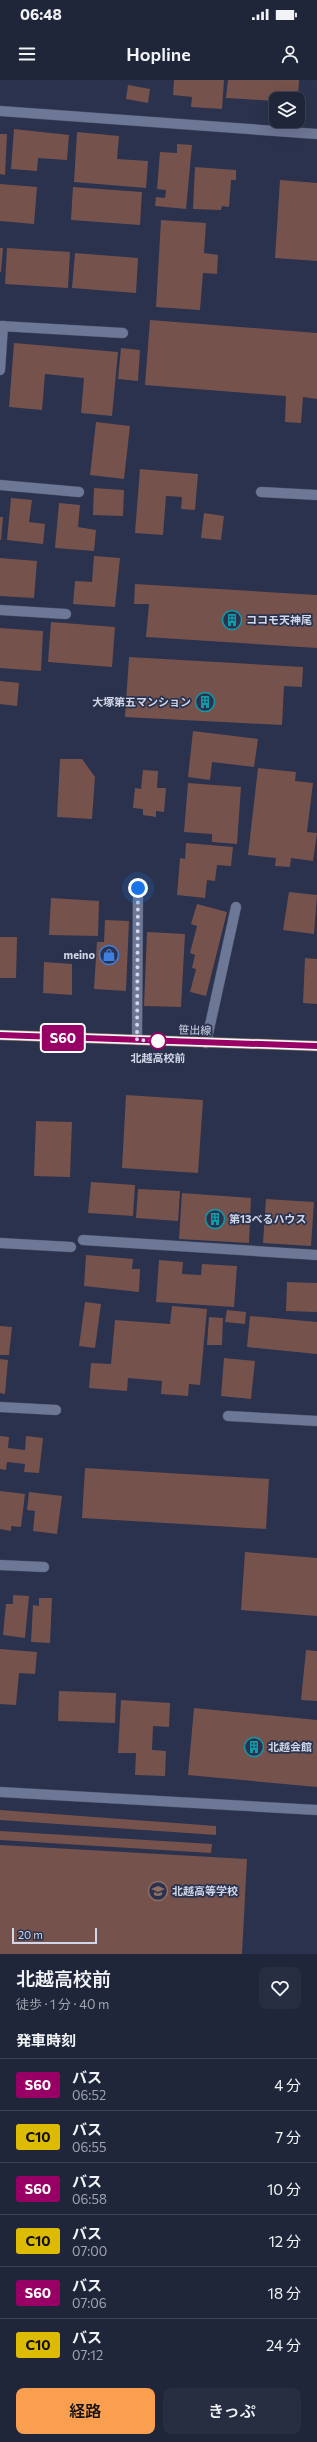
<!DOCTYPE html>
<html lang="ja">
<head>
<meta charset="utf-8">
<style>
	body { margin:0; font-family:Commissioner,"Noto Sans JP",sans-serif; background:#282e42; color:#f1f3f6; height:100vh; display:flex; flex-direction:column; font-size:15px; white-space:nowrap }
	* { box-sizing:border-box; margin:0 }
	p { font-size:13px; color:#a2a5af }
	.icon { flex:none; width:22px; height:22px; fill:none; stroke:currentColor; stroke-width:2; stroke-linecap:round; stroke-linejoin:round }
	.map { position:relative; height:1874px; overflow:hidden }
	.sheet { display:flex; flex-direction:column; background:#20263a; flex:1 }
	.sheet>* { flex:none }
	.badge { padding:0 8px; border-radius:3px; font-size:14px; line-height:26px }
	.tools { position:absolute; left:269px; top:12px; display:grid; gap:8px }
	.tools a { display:grid; place-items:center; width:36px; height:36px; border-radius:8px; background:#20263a; box-shadow:0 4px 16px #0002,0 0 0 1px #3d4354; font-size:20px }
	.scale { position:absolute; left:12px; bottom:10px; width:85px; box-sizing:border-box; padding-left:4px; border:2px solid #d1d7e8; border-top:0; font-size:11px; line-height:14px; white-space:nowrap; color:#d1d7e8; -webkit-text-stroke:3px #2a324d; paint-order:stroke }
	.you { position:absolute; width:20px; height:20px; margin:-10px; border:3px solid #fff; border-radius:50%; background:#1a73e8; box-shadow:0 0 0 6px #1a73e833 }
	.map>.badge { position:absolute; translate:-50% -50%; box-shadow:0 0 0 2px #fff }
	h2 { padding:0 16px; font-size:15px; line-height:36px }
	.round { display:grid; place-items:center; flex:none; width:42px; height:42px; border-radius:8px; background:#282e42 }
	.overview { display:flex; align-items:center; justify-content:space-between; height:68px; padding:0 16px }
	h1 { font-size:19px; font-weight:600; line-height:30px }
	.cta { display:flex; gap:8px; margin-top:auto; padding:8px 16px }
	.cta a { flex:1; height:46px; border-radius:8px; background:#fa9f4f; color:#111; font-size:16px; font-weight:600; line-height:46px; text-align:center }
	.cta a+a { background:#282e42; color:#f1f3f6 }
	ul { padding:0; list-style:none }
	li { display:flex; align-items:center; gap:12px; height:52px; padding:0 16px; border-top:1px solid #3d4354 }
	li div { flex:1 }
	li b { display:block; font-size:15px }
	li em { font-style:normal }
	li .badge { min-width:44px; font-weight:700; text-align:center }
	.status { display:flex; justify-content:space-between; align-items:center; height:28px; padding:0 20px; background:#20263a; direction:ltr }
	.status svg { height:11px; fill:currentColor }
	header { display:flex; justify-content:space-between; align-items:center; height:52px; padding:0 16px; background:#20263a; font-size:18px; font-weight:600 }
	.map>svg:first-child { display:block }
</style>
</head>
<body>
<div class="status"><b>06:48</b><svg viewBox="0 0 49 12"><path d="M0 12V9h3v3zM5 12V6h3v6zM10 12V3h3v9zM15 12V0h3v12zM26 1h20v11H26zM47 4h2v5h-2z"/></svg></div>
<header><svg class="icon" aria-label="menu" viewBox="0 0 24 24"><path d="M4 6h16M4 12h16M4 18h16"/></svg>Hopline<svg class="icon" aria-label="person" viewBox="0 0 24 24"><circle cx="12" cy="8" r="4"/><path d="M4 21q1-7 8-7t8 7"/></svg></header>
<div class="map">
<svg width="317" height="1874" viewBox="0 0 317 1874">
	<rect width="100%" height="100%" fill="#2a324d"/>
	<!-- building -->
	<g fill="#76524d">
		<polygon points="174,0 224,0 222,29 191,27 192,17 173,15"/>
		<polygon points="228,0 299,0 298,19 276,19 276,21 226,18"/>
		<polygon points="128,5 150,9 148,23 126,19"/>
		<polygon points="14,49 69,55 67,80 38,78 37,91 11,89"/>
		<polygon points="77,52 119,56 117,79 148,81 146,108 74,102"/>
		<polygon points="0,54 7,54 5,95 0,94"/>
		<polygon points="177,64 192,65 186,129 155,126 156,117 165,118 166,110 157,109 160,72 177,73"/>
		<polygon points="195,87 236,90 236,100 231,100 229,127 222,126 221,130 193,129"/>
		<polygon points="280,100 317,103 317,181 275,178"/>
		<polygon points="0,104 37,107 34,144 0,141"/>
		<polygon points="73,107 142,112 140,145 71,140"/>
		<polygon points="161,140 206,143 204,173 218,175 217,194 203,193 200,230 156,227"/>
		<polygon points="0,168 3,168 1,192 0,192"/>
		<polygon points="7,168 70,172 68,208 5,204"/>
		<polygon points="75,173 138,178 136,213 72,208"/>
		<polygon points="150,240 317,253 317,319 303,317 301,343 285,342 286,316 145,305"/>
		<polygon points="14,263 118,272 112,336 81,333 84,298 45,294 42,330 9,327"/>
		<polygon points="121,268 140,270 138,301 118,299"/>
		<polygon points="96,342 130,346 124,399 90,395"/>
		<polygon points="140,389 198,394 195,430 181,429 182,417 166,416 163,455 135,453"/>
		<polygon points="94,408 124,410 123,436 93,435"/>
		<polygon points="11,418 32,420 29,442 45,444 43,464 7,460"/>
		<polygon points="59,423 80,425 78,447 96,450 94,471 55,468"/>
		<polygon points="204,433 224,436 221,460 201,458"/>
		<polygon points="0,437 3,437 1,460 0,460"/>
		<polygon points="94,476 120,478 115,527 73,524 75,501 92,502"/>
		<polygon points="0,478 37,481 34,518 0,516"/>
		<polygon points="135,504 317,515 317,568 146,557 149,524 134,524"/>
		<polygon points="51,542 115,547 112,587 48,582"/>
		<polygon points="0,548 43,551 41,591 0,588"/>
		<polygon points="129,577 303,587 302,607 284,606 282,645 125,637"/>
		<polygon points="0,601 19,603 17,626 0,624"/>
		<polygon points="193,651 258,659 254,687 212,682 210,700 188,697"/>
		<polygon points="60,679 82,679 95,697 92,739 57,737"/>
		<polygon points="258,688 296,692 295,701 313,703 307,752 317,753 313,781 291,778 290,787 275,786 276,778 248,775"/>
		<polygon points="143,690 158,691 157,708 166,708 164,732 156,731 156,737 143,735 143,729 133,728 135,708 141,709"/>
		<polygon points="188,703 241,707 237,764 212,762 212,754 184,752"/>
		<polygon points="186,763 233,767 231,786 217,785 215,801 207,800 205,818 177,815 180,778 185,779"/>
		<polygon points="289,812 317,815 314,854 283,850"/>
		<polygon points="51,818 99,821 98,856 49,855"/>
		<polygon points="197,824 227,832 206,916 190,912 196,889 192,888 195,875 190,873 197,846 191,844"/>
		<polygon points="105,840 129,841 126,911 94,909 97,862 104,862"/>
		<polygon points="147,852 185,854 181,927 144,926"/>
		<polygon points="0,857 17,857 16,898 0,898"/>
		<polygon points="305,878 317,879 317,924 303,923"/>
		<polygon points="44,882 72,884 72,915 43,913"/>
		<polygon points="126,1015 203,1020 198,1093 122,1088"/>
		<polygon points="36,1041 72,1042 70,1097 34,1096"/>
		<polygon points="91,1102 135,1105 133,1136 88,1133"/>
		<polygon points="138,1109 180,1111 178,1141 136,1138"/>
		<polygon points="182,1113 251,1118 249,1163 179,1159"/>
		<polygon points="266,1119 314,1122 311,1166 263,1163"/>
		<polygon points="86,1175 133,1179 132,1189 140,1189 139,1212 84,1206"/>
		<polygon points="159,1180 183,1182 182,1194 201,1195 202,1184 237,1186 234,1227 156,1222"/>
		<polygon points="287,1202 317,1203 317,1232 286,1231"/>
		<polygon points="85,1222 101,1224 95,1268 79,1266"/>
		<polygon points="172,1226 207,1229 200,1305 189,1304 188,1316 161,1314 162,1301 128,1298 127,1311 89,1308 91,1283 111,1284 115,1240 170,1244"/>
		<polygon points="227,1230 246,1232 245,1244 225,1242"/>
		<polygon points="250,1236 317,1242 317,1274 247,1267"/>
		<polygon points="209,1237 223,1238 222,1265 207,1265"/>
		<polygon points="0,1246 12,1247 9,1275 0,1275"/>
		<polygon points="224,1278 255,1281 251,1319 221,1316"/>
		<polygon points="0,1279 8,1280 5,1314 0,1313"/>
		<polygon points="0,1356 9,1357 8,1368 25,1370 26,1356 43,1358 39,1393 24,1392 25,1384 7,1382 6,1390 0,1389"/>
		<polygon points="85,1388 269,1399 266,1449 82,1438"/>
		<polygon points="0,1411 25,1414 21,1447 11,1446 11,1451 0,1449"/>
		<polygon points="29,1412 62,1416 57,1454 33,1451 35,1431 27,1430"/>
		<polygon points="245,1472 317,1478 317,1536 241,1530"/>
		<polygon points="13,1515 29,1516 25,1558 3,1555 6,1524 13,1524"/>
		<polygon points="39,1518 52,1518 50,1563 31,1562 33,1525 39,1526"/>
		<polygon points="0,1569 37,1572 35,1594 19,1593 16,1625 0,1624"/>
		<polygon points="306,1570 317,1571 317,1621 301,1620"/>
		<polygon points="59,1611 116,1613 115,1643 58,1641"/>
		<polygon points="121,1620 170,1623 169,1647 153,1646 152,1670 166,1671 165,1696 135,1695 136,1673 118,1673"/>
		<polygon points="194,1628 317,1640 317,1707 188,1695"/>
		<polygon points="0,1730 216,1746 216,1755 0,1740"/>
		<polygon points="0,1751 212,1764 211,1773 0,1760"/>
		<polygon points="0,1765 247,1779 242,1874 0,1874"/>
	</g>
	<g fill="none" stroke-linecap="round" stroke-linejoin="round">
		<!-- minor casing -->
		<g stroke="#474e65" stroke-width="11">
			<g id="minor">
				<polyline points="0,31 317,54"/>
				<polyline points="0,246 123,253"/>
				<polyline points="0,290 3,246"/>
				<polyline points="0,405 79,412"/>
				<polyline points="261,412 317,415"/>
				<polyline points="0,530 66,534"/>
				<polyline points="137,960 138,808"/>
				<polyline points="206,963 236,827"/>
				<polyline points="83,1160 317,1175"/>
				<polyline points="0,1163 71,1167"/>
				<polyline points="0,1327 56,1330"/>
				<polyline points="228,1336 317,1341"/>
				<polyline points="0,1485 44,1487"/>
				<polyline points="0,1712 317,1730"/>
			</g>
		</g>
		<!-- major casing -->
		<g stroke="#474e65" stroke-width="11">
			<polyline id="major" points="0,955 317,966"/>
		</g>
		<!-- minor -->
		<use href="#minor" stroke="#6d7796" stroke-width="10"/>
		<!-- major -->
		<use href="#major" stroke="#b49576" stroke-width="10"/>
	</g>
	<g fill="none" stroke-linecap="round" stroke-linejoin="round">
		<!-- line casing -->
		<g stroke="#fff" stroke-width="9">
			<polyline id="line" points="0,955 317,966"/>
		</g>
		<!-- line -->
		<use href="#line" stroke="#906" stroke-width="6"/>
		<!-- walk -->
		<polyline stroke="#d1d7e8" stroke-width="4" stroke-dasharray="0 7.2" points="138,808 137,960 165,961 158,961"/>
	</g>
	<!-- icons -->
	<defs>
		<g id="building-ring" transform="scale(1)"><circle r="9.5" fill="#2a324d" stroke="#0f9aa8" stroke-width="1.5"/><path d="M-4-6H4V6H1V3H-1V6H-4ZM-2.5-4.3h1.7v1.8h-1.7ZM.8-4.3h1.7v1.8H.8ZM-2.5-1h1.7V.8h-1.7ZM.8-1h1.7V.8H.8Z" fill="#0f9aa8"/></g>
		<g id="shop-ring" transform="scale(1)"><circle r="9.5" fill="#2a324d" stroke="#3f7fe0" stroke-width="1.5"/><path d="M-5-2.5h2.3a2.7 3.5 0 0 1 5.4 0H5L5.5 6h-11ZM-1.5-2.5h3a1.5 2.3 0 0 0-3 0Z" fill="#3f7fe0"/></g>
		<g id="school-ring" transform="scale(1)"><circle r="9.5" fill="#2a324d" stroke="#8d6e63" stroke-width="1.5"/><path d="M0-5L7-2L0 1L-7-2ZM-4 1L0 2.5L4 1V4Q0 6-4 4Z" fill="#8d6e63"/></g>
	</defs>
	<g fill-rule="evenodd">
		<use href="#building-ring" x="232" y="540"/>
		<use href="#building-ring" x="205" y="622"/>
		<use href="#shop-ring" x="109" y="875"/>
		<use href="#building-ring" x="215" y="1139"/>
		<use href="#building-ring" x="254" y="1667"/>
		<use href="#school-ring" x="158" y="1811"/>
	</g>
	<!-- markers -->
	<circle fill="#fff" stroke="#906" stroke-width="2" cx="158" cy="961" r="8"/>
	<g text-anchor="middle" stroke-width="3.5" stroke-linejoin="round" paint-order="stroke">
		<!-- poi labels -->
		<g font-size="11" font-weight="bold" fill="#d1d7e8" stroke="#2a324d" text-anchor="start">
			<text x="246" y="544">ココモ天神尾</text>
			<text x="191" y="626" text-anchor="end">大塚第五マンション</text>
			<text x="95" y="879" text-anchor="end">meino</text>
			<text x="229" y="1143">第13べるハウス</text>
			<text x="268" y="1671">北越会館</text>
			<text x="172" y="1815">北越高等学校</text>
		</g>
		<!-- street labels -->
		<g font-size="11" fill="#d1d7e8" stroke="#2a324d">
			<text transform="translate(195 950) rotate(2)" y="4">笹出線</text>
		</g>
		<!-- stop labels -->
		<g font-size="11" font-weight="bold" fill="#d1d7e8" stroke="#2a324d">
			<text x="158" y="982">北越高校前</text>
		</g>
	</g>
</svg>
<div class="tools">
<a><svg class="icon" aria-label="layers" viewBox="0 0 24 24"><path d="M12 4l9 5-9 5-9-5zM3 14l9 5 9-5"/></svg></a>
</div>
<div class="scale">20 m</div>
<div class="you" style="left:138px;top:808px"></div>
<b class="badge" style="left:63px;top:958px;background:#906;color:#fff">S60</b>
</div>
<section class="sheet">
<div class="overview"><div><h1>北越高校前</h1><p>徒歩 · 1 分 · 40 m</p></div><a class="round"><svg class="icon" aria-label="heart" viewBox="0 0 24 24"><path d="M12 20l-8-8c-3-5 5-10 8-4 3-6 11-1 8 4z"/></svg></a></div>
<h2>発車時刻</h2>
<ul>
<li><span class="badge" style="background:#906;color:#fff">S60</span><div><b>バス</b><p>06:52</p></div><em>4 分</em></li>
<li><span class="badge" style="background:#db0;color:#111">C10</span><div><b>バス</b><p>06:55</p></div><em>7 分</em></li>
<li><span class="badge" style="background:#906;color:#fff">S60</span><div><b>バス</b><p>06:58</p></div><em>10 分</em></li>
<li><span class="badge" style="background:#db0;color:#111">C10</span><div><b>バス</b><p>07:00</p></div><em>12 分</em></li>
<li><span class="badge" style="background:#906;color:#fff">S60</span><div><b>バス</b><p>07:06</p></div><em>18 分</em></li>
<li><span class="badge" style="background:#db0;color:#111">C10</span><div><b>バス</b><p>07:12</p></div><em>24 分</em></li>
</ul>
<div class="cta"><a>経路</a><a>きっぷ</a></div>
</section>
</body>
</html>
